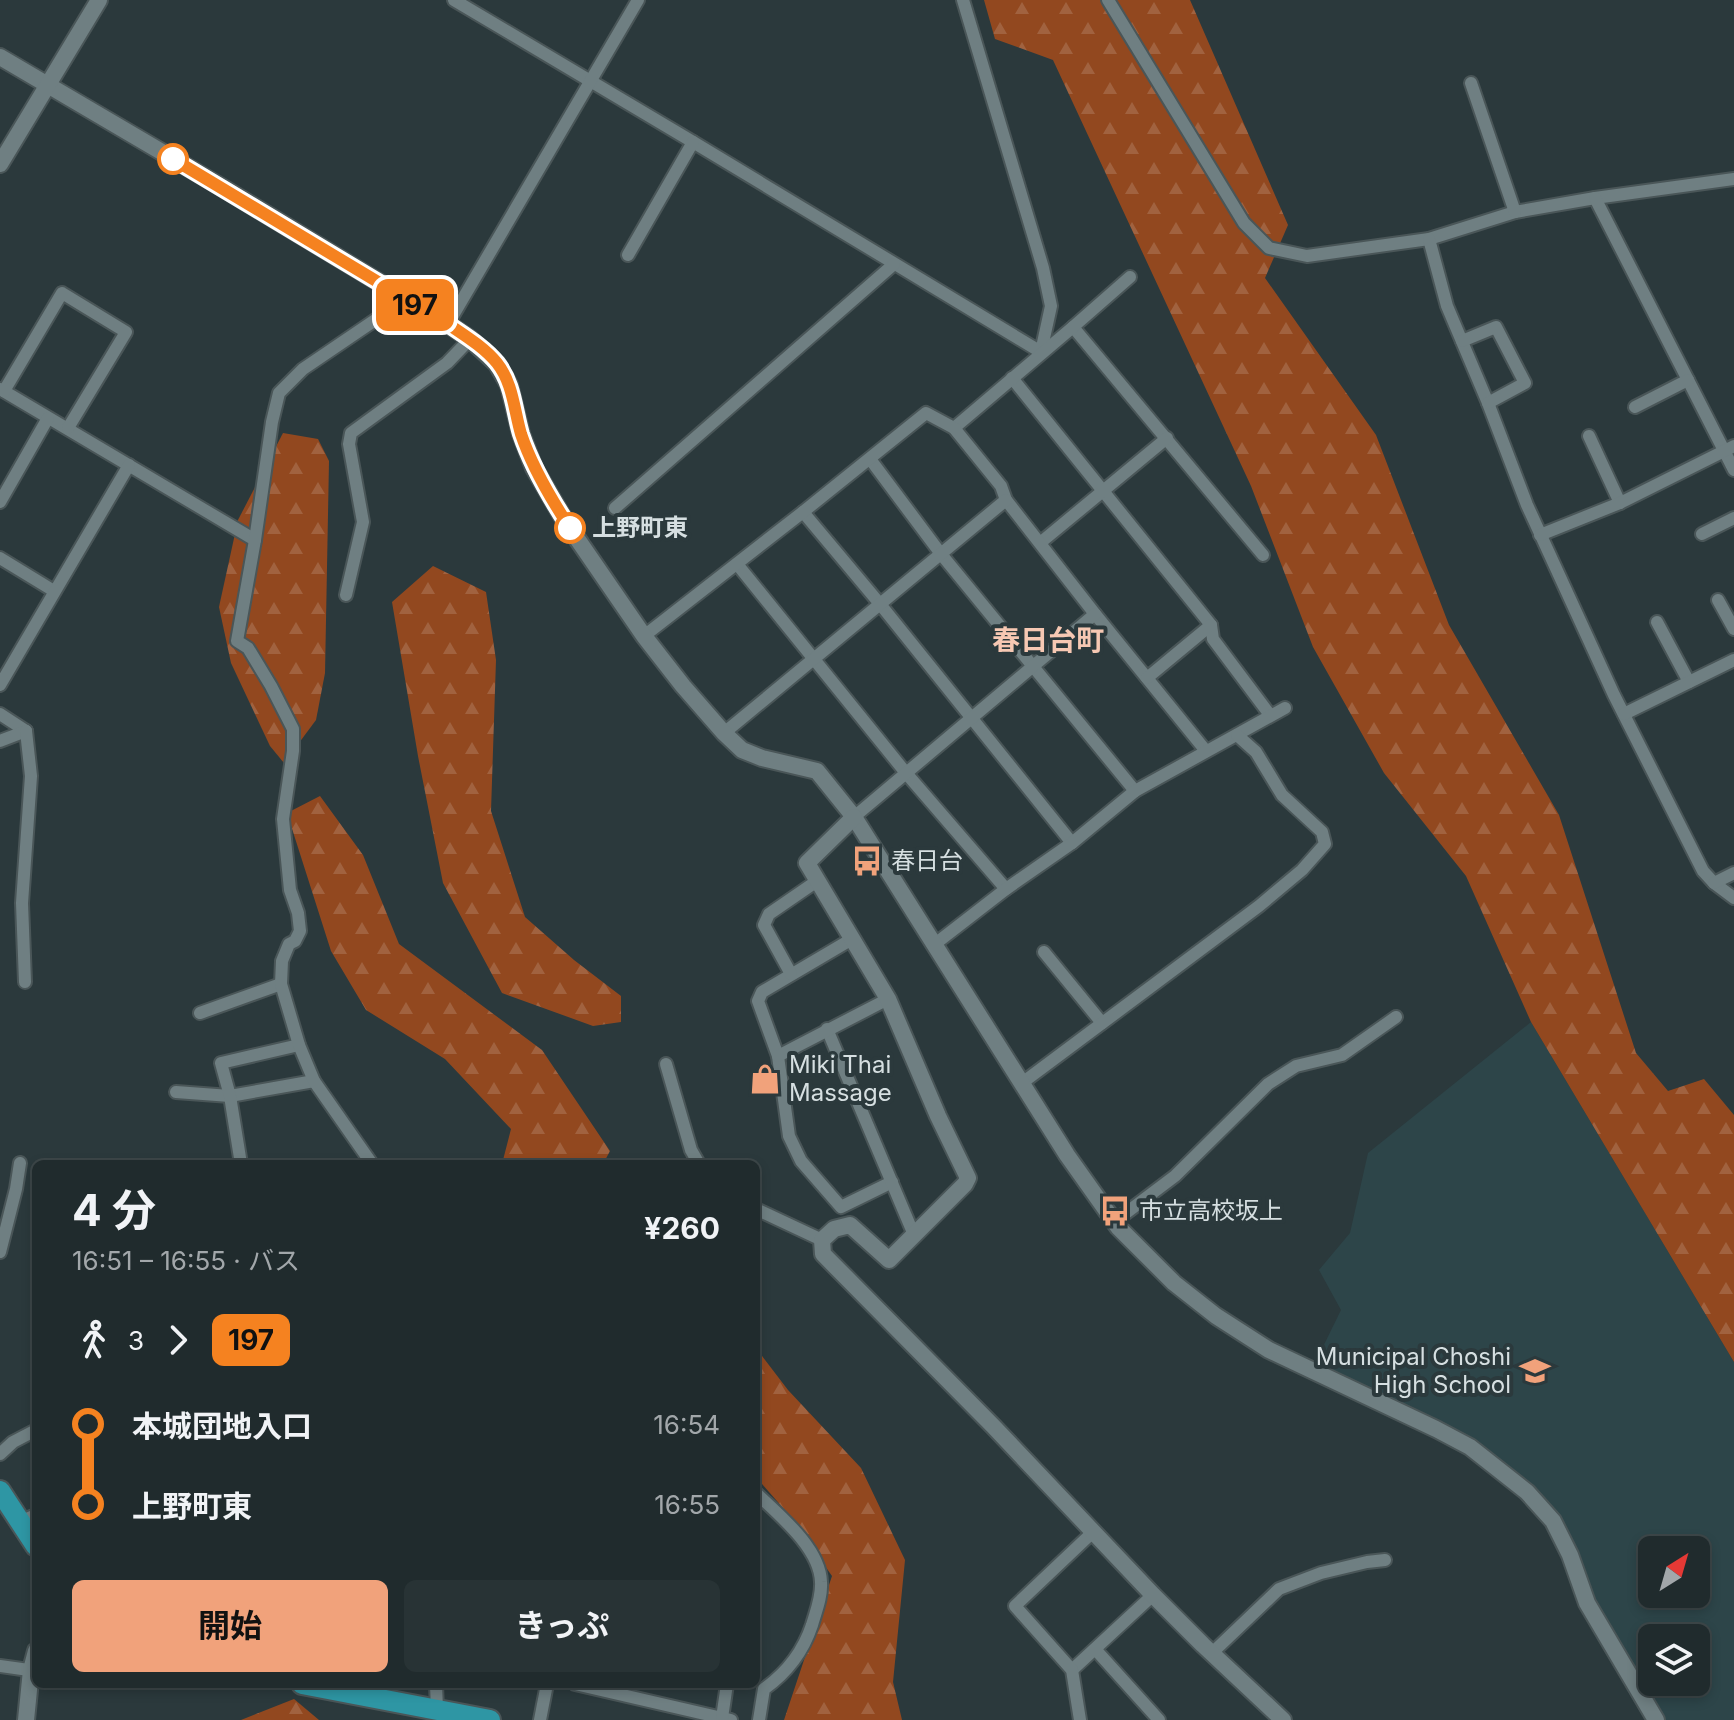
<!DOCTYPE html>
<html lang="ja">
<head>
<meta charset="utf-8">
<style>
	body { margin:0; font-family:Inter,"Noto Sans JP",sans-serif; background:#283335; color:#f1f3f6; height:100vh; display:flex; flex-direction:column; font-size:30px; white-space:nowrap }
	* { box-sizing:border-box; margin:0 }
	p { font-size:26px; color:#a2a7aa }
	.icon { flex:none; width:44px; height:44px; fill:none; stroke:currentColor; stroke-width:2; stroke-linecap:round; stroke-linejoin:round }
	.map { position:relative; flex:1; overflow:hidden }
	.drawer { position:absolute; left:32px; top:1160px; width:728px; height:528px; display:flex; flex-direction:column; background:#202b2d; border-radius:12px; box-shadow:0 4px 12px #0003,0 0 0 2px #3d4749 }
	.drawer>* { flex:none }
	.badge { padding:0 16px; border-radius:12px; font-size:28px; line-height:52px }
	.needle { width:52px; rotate:37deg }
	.buttons { position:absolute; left:1638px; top:1536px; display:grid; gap:16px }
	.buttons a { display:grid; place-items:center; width:72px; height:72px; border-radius:12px; background:#202b2d; box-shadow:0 4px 12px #0003,0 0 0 2px #3d4749; font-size:40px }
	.map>.badge { position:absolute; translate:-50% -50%; box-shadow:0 0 0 4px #fff }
	.legs { display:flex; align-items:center; gap:12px; height:88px; padding:0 40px; font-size:26px }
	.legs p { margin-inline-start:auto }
	.summary { display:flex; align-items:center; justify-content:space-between; height:136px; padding:0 40px }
	h1 { font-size:44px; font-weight:700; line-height:60px }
	.cta { display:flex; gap:16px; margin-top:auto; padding:16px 40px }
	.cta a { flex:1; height:92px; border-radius:12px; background:#f1a27b; color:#111; font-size:32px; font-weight:700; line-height:92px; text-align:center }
	.cta a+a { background:#283335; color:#f1f3f6 }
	ul { padding:0 40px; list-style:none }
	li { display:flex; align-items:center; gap:28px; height:80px; font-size:30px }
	li i { display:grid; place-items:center; width:12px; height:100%; margin:0 10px; background:currentColor }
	li i::after { content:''; width:20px; height:20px; margin:-10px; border:6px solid; border-radius:50%; background:#202b2d }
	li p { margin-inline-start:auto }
	li:first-child i { background:linear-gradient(#0000 50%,currentColor 0) }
	li:last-child i { background:linear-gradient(currentColor 50%,#0000 0) }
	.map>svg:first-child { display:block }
</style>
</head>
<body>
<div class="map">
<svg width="1734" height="1720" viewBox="0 0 1734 1720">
	<defs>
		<pattern id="forest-firs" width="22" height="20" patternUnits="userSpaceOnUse" patternTransform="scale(2)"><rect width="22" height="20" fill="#92481f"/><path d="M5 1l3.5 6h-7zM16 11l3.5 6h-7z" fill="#a1623f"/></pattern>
	</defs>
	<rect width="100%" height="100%" fill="#2b393c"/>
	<!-- built -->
	<path fill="#2d4549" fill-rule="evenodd" d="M1531,1022L1734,1362V1720H1663L1600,1614L1567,1533L1462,1436L1316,1361L1341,1310L1319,1270L1350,1233L1368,1153ZM1652,1550H1696V1594H1652ZM1652,1638H1696V1682H1652Z"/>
	<!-- forest -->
	<g fill="url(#forest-firs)">
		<polygon points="984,0 1190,0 1288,225 1265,278 1376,435 1449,625 1559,815 1636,1053 1668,1091 1704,1079 1734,1115 1734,1362 1531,1022 1466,876 1384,773 1313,647 1251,486 1053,60 995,39"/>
		<polygon points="283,433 318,439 329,461 325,673 316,720 284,763 270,746 231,663 219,607 238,520"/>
		<polygon points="433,566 486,592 496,660 491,811 525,917 574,960 621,996 621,1022 593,1026 502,993 443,883 418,756 392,602"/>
		<polygon points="320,796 363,855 399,944 542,1050 610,1151 603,1164 502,1164 511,1129 445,1059 366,1010 331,951 287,813"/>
		<polygon points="756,1348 788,1390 861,1468 905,1560 893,1682 902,1720 784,1720 832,1576 790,1516 756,1477"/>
		<polygon points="294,1699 319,1720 241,1720"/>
	</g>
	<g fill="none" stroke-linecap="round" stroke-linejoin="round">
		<!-- minor casing -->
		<g stroke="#4a5658" stroke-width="16">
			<g id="minor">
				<polyline points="454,0 693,142 1041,352 1051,306 1043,268 963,0"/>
				<polyline points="1108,0 1244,223 1269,248 1307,256 1429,239 1515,212 1595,198 1734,179"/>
				<polyline points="1471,83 1515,212"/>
				<polyline points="1595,198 1734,470"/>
				<polyline points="1429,239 1447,306 1488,403 1527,505 1614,695 1703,871 1714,883 1734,898"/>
				<polyline points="628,255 693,142"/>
				<polyline points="448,324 638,0"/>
				<polyline points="1073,327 1263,555"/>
				<polyline points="1462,341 1496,327 1525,383 1488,403"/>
				<polyline points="1012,378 1211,625 1213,639 1270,715"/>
				<polyline points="0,389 255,540"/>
				<polyline points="4,391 62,293 126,332 68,428"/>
				<polyline points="1635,407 1688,380"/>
				<polyline points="954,428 1073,327 1130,277"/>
				<polyline points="1589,436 1620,503"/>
				<polyline points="870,459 941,554 1135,791"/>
				<polyline points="0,502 48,418"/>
				<polyline points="615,508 894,264"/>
				<polyline points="803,512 880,604 1072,843"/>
				<polyline points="1702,534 1734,518"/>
				<polyline points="1540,535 1620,503 1734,446"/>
				<polyline points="1040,543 1167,438"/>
				<polyline points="0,558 54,591"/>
				<polyline points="737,564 906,773 1006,889"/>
				<polyline points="346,595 363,522 349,444 351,433 447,363 470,339"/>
				<polyline points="1718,600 1734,629"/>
				<polyline points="1657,622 1689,682"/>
				<polyline points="644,636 803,512 926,413 954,428 1001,486 1006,500 1095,614 1206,751"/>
				<polyline points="1147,678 1211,625"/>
				<polyline points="0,685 129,465"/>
				<polyline points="0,714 26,731"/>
				<polyline points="1624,714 1734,660"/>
				<polyline points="724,733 1006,500"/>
				<polyline points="0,741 26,731"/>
				<polyline points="854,817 1095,614"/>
				<polyline points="1714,883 1734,873"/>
				<polyline points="852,939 762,992 758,1001 778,1056 789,1136 801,1161 841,1207 892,1182"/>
				<polyline points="935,944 1006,889 1072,843 1135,791 1285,708"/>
				<polyline points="1044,952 1102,1023"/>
				<polyline points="791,974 764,925 769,914 817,881"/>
				<polyline points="25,982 22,903 31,776 26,731"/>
				<polyline points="200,1013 281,984"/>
				<polyline points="827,1029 914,1235"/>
				<polyline points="778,1056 888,999"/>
				<polyline points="666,1064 691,1150 699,1164"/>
				<polyline points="1022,1083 1259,906 1302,870 1325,844 1322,832 1282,795 1256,752 1237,735"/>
				<polyline points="176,1092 230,1096 314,1081"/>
				<polyline points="241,1164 230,1096 221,1063 299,1045"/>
				<polyline points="372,1164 314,1081 299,1045 281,984 282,961 289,944 295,941 300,931 298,913 290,890 283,819 293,751 293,729 271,686 248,648 237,641 255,540 272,422 279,393 303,369 384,314 407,300"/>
				<polyline points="756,1209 822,1240"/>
				<polyline points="1114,1222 1175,1176 1268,1084 1296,1066 1342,1055 1396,1017"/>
				<polyline points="0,1252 16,1189 20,1163"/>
				<polyline points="0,1454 13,1442 36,1430"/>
				<path d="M756,1493C779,1515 820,1548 821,1582C822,1597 816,1611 812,1625C803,1652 788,1672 764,1689L759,1720"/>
				<polyline points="19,1522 36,1515"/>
				<polyline points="1095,1649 1159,1720"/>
				<polyline points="1212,1653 1279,1589 1321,1573 1367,1562 1385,1560"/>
				<polyline points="0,1666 36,1671"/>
				<polyline points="1072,1670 1153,1595"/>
				<polyline points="436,1684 437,1710"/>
				<polyline points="575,1684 731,1720"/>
				<polyline points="722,1718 727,1684"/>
				<polyline points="540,1720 547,1684"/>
				<polyline points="1080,1720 1072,1670 1015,1606 1093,1532"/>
			</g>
		</g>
		<!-- tertiary casing -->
		<g stroke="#4a5658" stroke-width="20">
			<g id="tertiary">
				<polyline points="0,57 223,188 448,324 470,339 497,364 509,385 521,434 534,468 565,521 644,636 683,686 724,733 742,750 762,758 817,771 854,817 1067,1155 1118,1227 1174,1283 1216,1316 1269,1350 1436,1429 1470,1447 1527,1492 1553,1521 1570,1555 1587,1603 1656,1720"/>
				<polyline points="0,164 99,0"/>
				<polyline points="854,817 807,863 888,999 938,1116 968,1178 965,1184 889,1260 850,1225 834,1229 822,1240 823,1254 993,1426 1153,1595 1203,1645 1283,1720"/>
				<polyline points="26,1720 31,1670 36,1651"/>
			</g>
		</g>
		<!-- trunk casing -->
		<g stroke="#4a5658" stroke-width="24">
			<g id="trunk">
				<polyline points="0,1491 36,1546"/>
				<polyline points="302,1684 490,1720"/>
			</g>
		</g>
		<!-- minor -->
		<use href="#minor" stroke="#6f7f82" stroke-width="12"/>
		<!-- tertiary -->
		<use href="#tertiary" stroke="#6f7f82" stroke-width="16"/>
		<!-- trunk -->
		<use href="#trunk" stroke="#2e96a4" stroke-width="20"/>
	</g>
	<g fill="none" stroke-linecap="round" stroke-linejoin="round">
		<!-- line-1 casing -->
		<g stroke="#fff" stroke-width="18">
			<path id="line-1" d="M173,159L448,324C464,335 484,347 497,363C513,383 514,410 521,434C532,467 551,499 570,528"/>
		</g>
		<!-- line-1 -->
		<use href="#line-1" stroke="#f58220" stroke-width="12"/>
	</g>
	<!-- icons -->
	<defs>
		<g id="bus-bare" transform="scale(2.4)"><path d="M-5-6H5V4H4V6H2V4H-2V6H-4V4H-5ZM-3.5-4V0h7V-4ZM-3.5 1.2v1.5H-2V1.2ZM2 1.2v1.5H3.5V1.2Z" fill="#f1a27b" stroke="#2b393c" stroke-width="2.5" paint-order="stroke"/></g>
		<g id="shop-bare" transform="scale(2.4)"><path d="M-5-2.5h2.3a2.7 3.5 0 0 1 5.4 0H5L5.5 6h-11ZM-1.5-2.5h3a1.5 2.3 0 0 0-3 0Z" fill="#f1a27b" stroke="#2b393c" stroke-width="2.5" paint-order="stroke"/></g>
		<g id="school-bare" transform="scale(2.4)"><path d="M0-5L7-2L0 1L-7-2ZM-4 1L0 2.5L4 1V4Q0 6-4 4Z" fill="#f1a27b" stroke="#2b393c" stroke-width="2.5" paint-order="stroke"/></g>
	</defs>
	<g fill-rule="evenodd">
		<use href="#bus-bare" x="867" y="861"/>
		<use href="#shop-bare" x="765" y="1079"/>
		<use href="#bus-bare" x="1115" y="1211"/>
		<use href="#school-bare" x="1535" y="1371"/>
	</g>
	<!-- markers -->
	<g fill="#fff" stroke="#f58220" stroke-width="4">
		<circle cx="173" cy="159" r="14"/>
		<circle cx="570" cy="528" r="14"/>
	</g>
	<g text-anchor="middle" stroke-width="8" stroke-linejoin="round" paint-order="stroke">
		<!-- stop labels -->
		<g font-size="24" font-weight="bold" fill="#d6dfe1" stroke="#2b393c" text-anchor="start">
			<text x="592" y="536">上野町東</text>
		</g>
		<!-- poi labels -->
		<g font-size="24" fill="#d6dfe1" stroke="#2b393c" text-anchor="start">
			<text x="891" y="869">春日台</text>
			<text x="789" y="1073">Miki Thai<tspan x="789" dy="28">Massage</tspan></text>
			<text x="1139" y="1219">市立高校坂上</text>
			<text x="1511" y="1365" text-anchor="end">Municipal Choshi<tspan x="1511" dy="28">High School</tspan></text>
		</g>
		<!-- quarter labels -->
		<g font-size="28" font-weight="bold" fill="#f6c8b3" stroke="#2b393c">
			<text x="1048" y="650">春日台町</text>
		</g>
	</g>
</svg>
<div class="buttons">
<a><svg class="needle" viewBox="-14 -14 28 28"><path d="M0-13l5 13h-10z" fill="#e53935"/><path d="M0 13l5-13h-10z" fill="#a2a7aa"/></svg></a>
<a><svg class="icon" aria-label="layers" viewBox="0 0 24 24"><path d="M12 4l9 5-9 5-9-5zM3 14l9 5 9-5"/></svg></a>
</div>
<b class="badge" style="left:415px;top:305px;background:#f58220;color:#111">197</b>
<section class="drawer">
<div class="summary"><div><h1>4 分</h1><p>16:51 – 16:55 · バス</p></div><b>¥260</b></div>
<div class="legs"><svg class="icon" aria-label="walk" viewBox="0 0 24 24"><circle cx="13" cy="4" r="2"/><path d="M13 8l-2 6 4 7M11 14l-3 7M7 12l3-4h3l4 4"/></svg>3<svg class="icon" aria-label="forward" viewBox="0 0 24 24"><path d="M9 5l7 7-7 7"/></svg><b class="badge" style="background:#f58220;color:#111">197</b></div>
<ul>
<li><i style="color:#f58220"></i><b>本城団地入口</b><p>16:54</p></li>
<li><i style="color:#f58220"></i><b>上野町東</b><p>16:55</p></li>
</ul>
<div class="cta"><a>開始</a><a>きっぷ</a></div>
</section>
</div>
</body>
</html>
